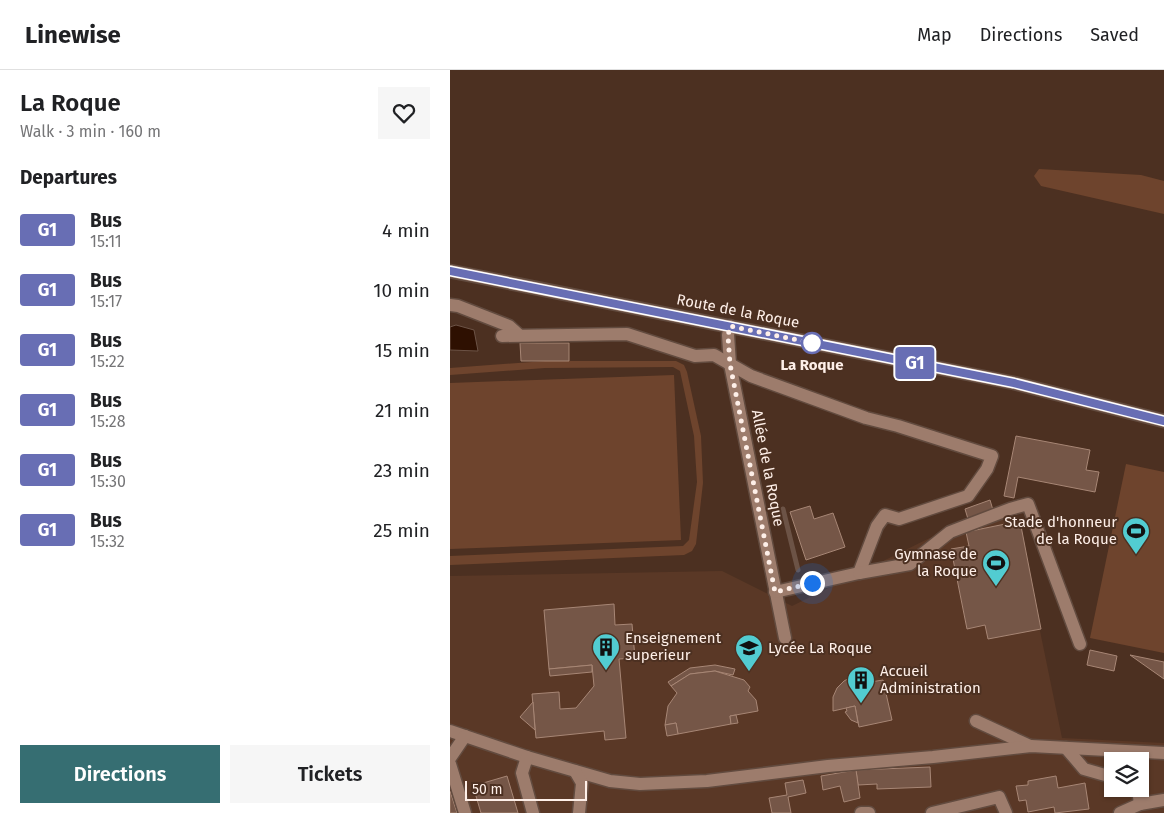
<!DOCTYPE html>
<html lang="en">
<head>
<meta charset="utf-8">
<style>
	body { margin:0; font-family:"Fira Sans",sans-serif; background:#f6f6f6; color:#202124; height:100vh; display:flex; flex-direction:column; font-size:19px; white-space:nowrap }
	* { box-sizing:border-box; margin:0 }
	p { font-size:16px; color:#757577 }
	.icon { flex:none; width:28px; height:28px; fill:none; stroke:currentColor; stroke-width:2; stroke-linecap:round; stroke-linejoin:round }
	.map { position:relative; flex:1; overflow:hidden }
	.panel { display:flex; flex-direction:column; background:#fff; width:450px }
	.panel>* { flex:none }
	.badge { padding:0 10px; border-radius:4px; font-size:18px; line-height:32px }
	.tools { position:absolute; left:654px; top:682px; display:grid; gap:10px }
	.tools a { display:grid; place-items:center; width:45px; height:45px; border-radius:0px; background:#fff; box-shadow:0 1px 4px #0004; font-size:25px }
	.scale { position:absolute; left:15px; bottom:12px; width:122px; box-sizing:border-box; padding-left:5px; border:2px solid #feefe8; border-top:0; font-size:14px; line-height:18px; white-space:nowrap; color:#feefe8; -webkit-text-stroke:4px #4c3021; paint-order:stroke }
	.you { position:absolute; width:25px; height:25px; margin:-12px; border:4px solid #fff; border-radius:50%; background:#1a73e8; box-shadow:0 0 0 8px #1a73e833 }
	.map>.badge { position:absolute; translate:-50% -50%; box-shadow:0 0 0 2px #fff }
	h2 { padding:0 20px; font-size:19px; line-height:45px }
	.round { display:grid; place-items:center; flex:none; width:52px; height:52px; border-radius:0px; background:#f6f6f6 }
	.headline { display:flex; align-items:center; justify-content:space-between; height:85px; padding:0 20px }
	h1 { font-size:24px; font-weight:600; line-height:38px }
	.primary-button { display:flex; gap:10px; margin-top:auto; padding:10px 20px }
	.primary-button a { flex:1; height:58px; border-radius:0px; background:#366e72; color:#fff; font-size:20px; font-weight:600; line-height:58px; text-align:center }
	.primary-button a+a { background:#f6f6f6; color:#202124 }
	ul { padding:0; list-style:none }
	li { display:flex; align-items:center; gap:15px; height:60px; padding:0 20px }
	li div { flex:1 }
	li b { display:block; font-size:19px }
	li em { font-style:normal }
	li .badge { min-width:55px; font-weight:700; text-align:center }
	header { display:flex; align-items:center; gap:30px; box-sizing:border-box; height:70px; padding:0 25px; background:#fff; border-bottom:1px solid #e0e0e0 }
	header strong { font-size:24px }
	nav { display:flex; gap:28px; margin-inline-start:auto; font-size:18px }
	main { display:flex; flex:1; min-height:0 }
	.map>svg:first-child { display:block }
</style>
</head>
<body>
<header>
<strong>Linewise</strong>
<nav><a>Map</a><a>Directions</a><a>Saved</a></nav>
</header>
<main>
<section class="panel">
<div class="headline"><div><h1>La Roque</h1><p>Walk · 3 min · 160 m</p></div><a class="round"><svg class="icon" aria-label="heart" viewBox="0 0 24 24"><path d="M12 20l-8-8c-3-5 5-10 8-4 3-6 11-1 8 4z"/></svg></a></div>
<h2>Departures</h2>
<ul>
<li><span class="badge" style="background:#686eb4;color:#fff">G1</span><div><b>Bus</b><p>15:11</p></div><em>4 min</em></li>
<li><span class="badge" style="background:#686eb4;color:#fff">G1</span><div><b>Bus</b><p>15:17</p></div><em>10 min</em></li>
<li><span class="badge" style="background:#686eb4;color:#fff">G1</span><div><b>Bus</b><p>15:22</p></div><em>15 min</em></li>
<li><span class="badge" style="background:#686eb4;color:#fff">G1</span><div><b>Bus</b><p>15:28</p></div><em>21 min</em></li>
<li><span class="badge" style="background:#686eb4;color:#fff">G1</span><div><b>Bus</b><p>15:30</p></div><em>23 min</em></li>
<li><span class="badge" style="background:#686eb4;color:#fff">G1</span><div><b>Bus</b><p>15:32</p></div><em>25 min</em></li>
</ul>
<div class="primary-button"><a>Directions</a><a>Tickets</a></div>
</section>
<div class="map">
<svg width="714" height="743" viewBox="0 0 714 743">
	<rect width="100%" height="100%" fill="#4c3021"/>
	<!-- built -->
	<path fill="#5a3826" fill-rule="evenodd" d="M566,444L612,668L714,673V743H0V506L272,501L342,536L510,453ZM662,691H690V719H662Z"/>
	<!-- green -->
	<g fill="#6e442d">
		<polygon points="589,99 691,105 714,111 714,144 591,116 584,106"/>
		<polygon points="95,291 226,291 234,295 237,302 251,366 253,413 246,474 242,481 234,485 0,495 0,486 233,476 239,470 247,412 244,366 230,301 223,297 95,298 0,305 0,298"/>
		<polygon points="224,305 231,470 0,479 0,313"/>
		<polygon points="676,394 714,402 714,583 640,568"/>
	</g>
	<!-- water -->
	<polygon fill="#2e1001" stroke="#6c5346" points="6,255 24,260 28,281 0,280 0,257"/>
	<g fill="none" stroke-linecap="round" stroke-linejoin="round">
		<!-- stream -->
		<polyline stroke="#6c5346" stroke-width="5" points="333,439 348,500"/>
	</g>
	<!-- building -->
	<g fill="#755647" stroke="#a78675">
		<polygon points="70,273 119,273 119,291 71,291"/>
		<polygon points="566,366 640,380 636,400 649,402 645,422 568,407 564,428 554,426"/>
		<polygon points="540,430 543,440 518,449 515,439"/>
		<polygon points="360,436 364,449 383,443 395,477 356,490 340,442"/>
		<polygon points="570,451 591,559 538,569 535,555 517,559 501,479 519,476 516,462"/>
		<polygon points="164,534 165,555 182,554 185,588 169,589 176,668 155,670 154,661 86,668 82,624 109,622 110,639 126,638 144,616 142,595 99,599 94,540"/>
		<polygon points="640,580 667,586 664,601 637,595"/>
		<polygon points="680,585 714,592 714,609"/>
		<polygon points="142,595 142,602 100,606 99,599"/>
		<polygon points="265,595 285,599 283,605 265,601 240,604 221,616 218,612 240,598"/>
		<polygon points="265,601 294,610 300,617 298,621 306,630 308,641 280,646 281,654 228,664 226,653 215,655 218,636 227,623 221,616 240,604"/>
		<polygon points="403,606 406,606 408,614 433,610 442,650 409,657 405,636 383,641 383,627 387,618 394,611"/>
		<polygon points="83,632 85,660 70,647"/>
		<polygon points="405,636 408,653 401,650 395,642 397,641 396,638"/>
		<polygon points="286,645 288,653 281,654 280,646"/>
		<polygon points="226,653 228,664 217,666 215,655"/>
		<polygon points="480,697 481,717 427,719 427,714 408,715 406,700"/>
		<polygon points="406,700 410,728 394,732 390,716 373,720 371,706"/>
		<polygon points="57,706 68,743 31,743 23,716"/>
		<polygon points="606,706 608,718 635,713 639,739 605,743 604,737 578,742 576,730 569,731 566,716 578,715 578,711"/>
		<polygon points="353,710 356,723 338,727 341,743 322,743 319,728 337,725 335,713"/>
		<polygon points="0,721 7,743 0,743"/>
	</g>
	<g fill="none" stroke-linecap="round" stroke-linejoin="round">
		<!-- minor casing -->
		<g stroke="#624b3f" stroke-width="15">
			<g id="minor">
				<polyline points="0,201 564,313 714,351"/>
				<polyline points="0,235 8,236 59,256 69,265"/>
				<polyline points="280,256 278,265 280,294 335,568"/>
				<polyline points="52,266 177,264 245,286 264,285 301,306 416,348 448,356 542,386 537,399 518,426 449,449 435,445 427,456 409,503 325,522"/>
				<polyline points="409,503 460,494 500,462 560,439 578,434 630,574"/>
				<polyline points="526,651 580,676"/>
				<polyline points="0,661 77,687 160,711 190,714 257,711 378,696 483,687 581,676 714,683"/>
				<polyline points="616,678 634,699 662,707"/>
				<polyline points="77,687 72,703 83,743"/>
				<polyline points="0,688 15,666"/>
				<polyline points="0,694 15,743"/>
				<polyline points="125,701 132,713 129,743"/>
				<polyline points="688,719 690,734"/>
				<polyline points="411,743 419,743"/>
				<polyline points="482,743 549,727 556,743"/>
				<polyline points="670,743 690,734 714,730"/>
			</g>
		</g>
		<!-- minor -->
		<use href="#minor" stroke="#9d7c6c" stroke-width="12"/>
	</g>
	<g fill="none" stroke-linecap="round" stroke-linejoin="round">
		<!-- line casing -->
		<g stroke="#fff" stroke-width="11">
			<polyline id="line" points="0,201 564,313 714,351"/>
		</g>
		<!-- line -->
		<use href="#line" stroke="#686eb4" stroke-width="8"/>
		<!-- walk -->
		<polyline stroke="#feefe8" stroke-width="5" stroke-dasharray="0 9" points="362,273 280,256 278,266 280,294 325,522 362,513"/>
	</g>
	<!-- icons -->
	<defs>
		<g id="stadium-pin" transform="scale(1.4375)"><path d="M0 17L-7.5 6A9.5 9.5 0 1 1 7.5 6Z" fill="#52ccd1" stroke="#4c3021"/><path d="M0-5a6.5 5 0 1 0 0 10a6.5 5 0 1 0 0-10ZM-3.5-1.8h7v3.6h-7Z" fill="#111"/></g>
		<g id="building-pin" transform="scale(1.4375)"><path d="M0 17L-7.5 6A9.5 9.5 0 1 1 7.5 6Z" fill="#52ccd1" stroke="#4c3021"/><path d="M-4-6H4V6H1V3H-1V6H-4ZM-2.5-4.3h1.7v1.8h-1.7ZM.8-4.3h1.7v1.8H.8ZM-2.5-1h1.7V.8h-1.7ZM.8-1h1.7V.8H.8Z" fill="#111"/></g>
		<g id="school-pin" transform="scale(1.4375)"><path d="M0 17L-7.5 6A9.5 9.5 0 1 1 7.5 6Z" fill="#52ccd1" stroke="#4c3021"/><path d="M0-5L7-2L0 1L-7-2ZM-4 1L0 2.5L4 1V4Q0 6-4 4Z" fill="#111"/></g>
	</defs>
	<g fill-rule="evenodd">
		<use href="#stadium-pin" x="686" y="461"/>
		<use href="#stadium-pin" x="546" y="493"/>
		<use href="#building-pin" x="156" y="577"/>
		<use href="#school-pin" x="299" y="578"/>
		<use href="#building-pin" x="411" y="610"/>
	</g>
	<!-- markers -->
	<circle fill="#fff" stroke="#686eb4" stroke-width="2.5" cx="362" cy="273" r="10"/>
	<g text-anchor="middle" stroke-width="4" stroke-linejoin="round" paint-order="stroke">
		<!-- street labels -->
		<g font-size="15" fill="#feefe8" stroke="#4c3021">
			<text transform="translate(288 241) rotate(11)" y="5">Route de la Roque</text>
			<text transform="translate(318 398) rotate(79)" y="5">Allée de la Roque</text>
		</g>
		<!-- stop labels -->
		<g font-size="15" font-weight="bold" fill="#feefe8" stroke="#4c3021">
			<text x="362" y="300">La Roque</text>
		</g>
		<!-- poi labels -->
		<g font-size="15" fill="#feefe8" stroke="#4c3021" text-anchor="start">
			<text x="667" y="457" text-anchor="end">Stade d'honneur<tspan x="667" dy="17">de la Roque</tspan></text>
			<text x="527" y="489" text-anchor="end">Gymnase de<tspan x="527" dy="17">la Roque</tspan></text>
			<text x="175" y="573">Enseignement<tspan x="175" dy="17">superieur</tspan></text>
			<text x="318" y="583">Lycée La Roque</text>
			<text x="430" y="606">Accueil<tspan x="430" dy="17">Administration</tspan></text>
		</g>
	</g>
</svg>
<div class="tools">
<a><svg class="icon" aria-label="layers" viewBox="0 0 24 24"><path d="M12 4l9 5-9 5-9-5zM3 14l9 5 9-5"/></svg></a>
</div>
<div class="scale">50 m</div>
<div class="you" style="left:362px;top:513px"></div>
<b class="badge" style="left:465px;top:293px;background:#686eb4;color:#fff">G1</b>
</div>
</main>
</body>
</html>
